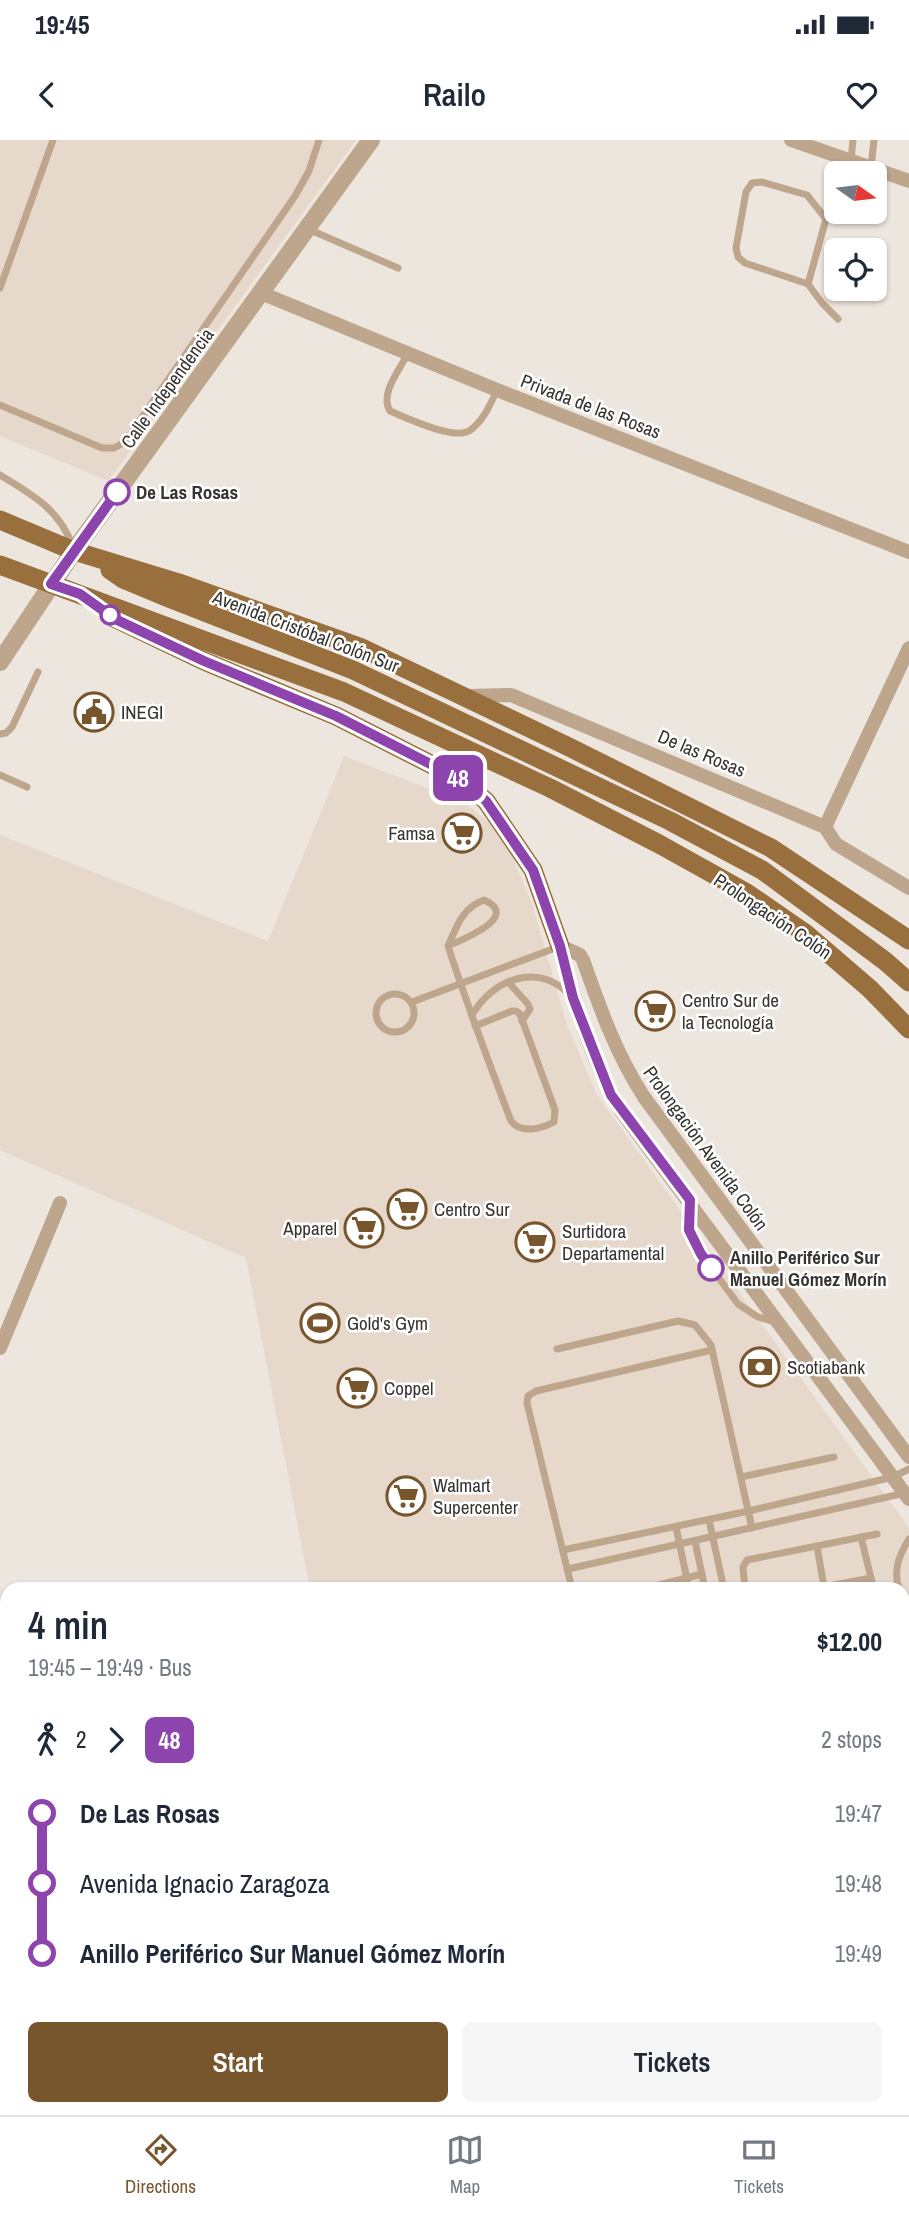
<!DOCTYPE html>
<html lang="en">
<head>
<meta charset="utf-8">
<style>
	body { margin:0; font-family:"Archivo Narrow",sans-serif; background:#f6f6f7; color:#1f2937; height:100vh; display:flex; flex-direction:column; font-size:26px; white-space:nowrap }
	* { box-sizing:border-box; margin:0 }
	p { font-size:23px; color:#747a83 }
	.icon { flex:none; width:38px; height:38px; fill:none; stroke:currentColor; stroke-width:2; stroke-linecap:round; stroke-linejoin:round }
	.map { position:relative; flex:1; overflow:hidden }
	.details { position:absolute; left:0px; top:1442px; width:910px; height:534px; display:flex; flex-direction:column; background:#fff; border-radius:21px 21px 0 0; box-shadow:0 2px 5px #0004 }
	.details>* { flex:none }
	.badge { padding:0 14px; border-radius:10px; font-size:24px; line-height:46px }
	.needle { width:46px; rotate:104deg }
	.controls { position:absolute; left:824px; top:21px; display:grid; gap:14px }
	.controls a { display:grid; place-items:center; width:63px; height:63px; border-radius:10px; background:#fff; box-shadow:0 2px 5px #0004; font-size:35px }
	.map>.badge { position:absolute; translate:-50% -50%; box-shadow:0 0 0 4px #fff }
	.legs { display:flex; align-items:center; gap:10px; height:77px; padding:0 28px; font-size:23px }
	.legs p { margin-inline-start:auto }
	.headline { display:flex; align-items:center; justify-content:space-between; height:119px; padding:0 28px }
	h1 { font-size:38px; font-weight:600; line-height:52px }
	.button { display:flex; gap:14px; margin-top:auto; padding:14px 28px }
	.button a { flex:1; height:80px; border-radius:10px; background:#77552d; color:#fff; font-size:28px; font-weight:600; line-height:80px; text-align:center }
	.button a+a { background:#f6f6f7; color:#1f2937 }
	ul { padding:0 28px; list-style:none }
	li { display:flex; align-items:center; gap:24px; height:70px; font-size:26px }
	li i { display:grid; place-items:center; width:10px; height:100%; margin:0 9px; background:currentColor }
	li i::after { content:''; width:18px; height:18px; margin:-9px; border:5px solid; border-radius:50%; background:#fff }
	li p { margin-inline-start:auto }
	li:first-child i { background:linear-gradient(#0000 50%,currentColor 0) }
	li:last-child i { background:linear-gradient(currentColor 50%,#0000 0) }
	.status { display:flex; justify-content:space-between; align-items:center; height:49px; padding:0 35px; background:#fff; direction:ltr }
	.status svg { height:19px; fill:currentColor }
	header { display:flex; justify-content:space-between; align-items:center; height:91px; padding:0 28px; background:#fff; font-size:32px; font-weight:600 }
	.tab-bar { display:flex; justify-content:space-around; align-items:center; height:98px; border-top:2px solid #e0e1e3; background:#fff; font-size:19px; color:#747a83 }
	.tab-bar a { display:grid; justify-items:center; gap:4px }
	.tab-bar .selected { color:#77552d }
	.map>svg:first-child { display:block }
</style>
</head>
<body>
<div class="status"><b>19:45</b><svg viewBox="0 0 49 12"><path d="M0 12V9h3v3zM5 12V6h3v6zM10 12V3h3v9zM15 12V0h3v12zM26 1h20v11H26zM47 4h2v5h-2z"/></svg></div>
<header><svg class="icon" aria-label="back" viewBox="0 0 24 24"><path d="M15 5l-7 7 7 7"/></svg>Railo<svg class="icon" aria-label="heart" viewBox="0 0 24 24"><path d="M12 20l-8-8c-3-5 5-10 8-4 3-6 11-1 8 4z"/></svg></header>
<div class="map">
<svg width="909" height="1975" viewBox="0 0 909 1975">
	<rect width="100%" height="100%" fill="#ede6de"/>
	<!-- built -->
	<g fill="#e6d9cc">
		<polygon points="0,0 356,0 108,341 0,296"/>
		<polygon points="344,616 463,662 501,691 532,763 566,882 597,955 909,1388 909,1548 903,1552 903,1449 310,1449 246,1118 0,1010 0,695 268,801"/>
		<polygon points="909,1790 909,1975 642,1975 651,1969 903,1969 903,1794"/>
	</g>
	<g fill="none" stroke-linecap="round" stroke-linejoin="round">
		<!-- path -->
		<polyline stroke="#898580" stroke-width="2.5" stroke-dasharray="5 3.5" stroke-linecap="butt" points="903,1774 909,1770"/>
		<!-- service -->
		<g stroke="#bea68d" stroke-width="7">
			<polyline points="851,20 853,0"/>
			<polyline points="871,27 874,0"/>
			<polyline points="826,79 807,55 762,42 752,43 746,52 736,108 738,117 745,123 808,144 822,163 838,179"/>
			<polyline points="308,89 398,128"/>
			<polyline points="808,144 826,79 836,69"/>
			<polyline points="0,148 53,0"/>
			<path d="M408,213C400,230 379,254 390,271C407,278 453,300 469,291C483,282 490,265 497,250"/>
			<polyline points="0,265 102,308 114,308 125,302 295,56 309,31 319,0"/>
			<path d="M0,335C32,354 60,370 73,407"/>
			<polyline points="0,594 6,593 12,587 38,532"/>
			<polyline points="0,635 27,647"/>
			<path d="M448,806C461,800 522,777 484,760C462,768 457,786 448,806C467,865 489,923 511,981C521,994 541,989 554,982L555,970L520,874L516,871H512L475,886"/>
			<polyline points="509,843 528,864 530,869 522,881"/>
			<circle cx="395" cy="873" r="19"/>
			<polyline points="412,862 558,807"/>
			<path d="M472,875C493,839 537,822 569,854"/>
			<polyline points="689,1068 689,1090 701,1114 738,1164 758,1177 775,1182"/>
			<polyline points="557,1209 678,1181 695,1185 711,1205 752,1388"/>
			<polyline points="741,1337 834,1317"/>
			<polyline points="709,1380 724,1449"/>
			<polyline points="676,1387 689,1449"/>
			<polyline points="861,1397 871,1438"/>
			<polyline points="695,1401 705,1449"/>
			<polyline points="817,1406 824,1447"/>
			<polyline points="563,1410 749,1371 893,1337 909,1329"/>
			<polyline points="568,1429 905,1353"/>
			<polyline points="572,1449 527,1263 528,1256 536,1251 712,1210"/>
			<polyline points="643,1449 702,1434"/>
			<polyline points="745,1449 743,1427 747,1420 877,1394"/>
			<polyline points="813,1449 871,1438 874,1449"/>
			<path d="M899,1449C893,1431 899,1415 909,1399"/>
			<polyline points="903,1463 909,1476"/>
			<polyline points="903,1652 909,1648"/>
			<polyline points="903,1685 909,1681"/>
			<polyline points="0,1850 7,1849"/>
			<polyline points="903,1895 909,1890"/>
			<polyline points="903,1924 909,1924"/>
			<polyline points="608,1969 611,1975"/>
			<polyline points="685,1969 689,1975"/>
			<polyline points="719,1969 724,1975"/>
			<polyline points="393,1975 403,1969"/>
			<polyline points="422,1975 432,1969"/>
			<polyline points="802,1975 811,1969"/>
		</g>
		<!-- minor -->
		<g stroke="#bea68d" stroke-width="14">
			<polyline points="791,0 909,41"/>
			<polyline points="261,153 497,250 909,412"/>
			<polyline points="465,556 511,555 825,687 836,704 909,748"/>
			<polyline points="825,687 909,508"/>
			<path d="M560,806C573,859 592,923 621,971L909,1359"/>
			<path d="M560,806L580,815L583,820C600,868 616,914 644,957L909,1317"/>
			<polyline points="0,1208 60,1063"/>
		</g>
		<!-- tertiary -->
		<g stroke="#bea68d" stroke-width="18">
			<polyline points="0,522 74,411 371,0"/>
			<polyline points="903,1577 909,1573"/>
			<polyline points="267,1975 277,1969"/>
			<polyline points="574,1975 583,1969"/>
		</g>
		<!-- secondary -->
		<g stroke="#a98660" stroke-width="19">
			<polyline points="0,1608 7,1622"/>
			<polyline points="205,1969 210,1975"/>
		</g>
		<!-- primary -->
		<g stroke="#996f3e" stroke-width="19">
			<polyline points="0,380 74,411 179,443 362,508 569,607 771,708 909,800"/>
			<polyline points="0,425 344,552 550,648 659,704 747,753 805,793 870,849 909,889"/>
			<polyline points="110,430 123,439 171,459 353,530 670,681 762,730 885,821 909,842"/>
			<polyline points="114,478 204,521 336,576 458,638 486,661 533,730 560,806"/>
		</g>
		<!-- trunk -->
		<g stroke="#92652c" stroke-width="19">
			<polyline points="903,1631 909,1627"/>
			<polyline points="903,1719 909,1714"/>
			<polyline points="359,1975 369,1969"/>
			<polyline points="461,1975 471,1969"/>
		</g>
	</g>
	<g fill="none" stroke-linecap="round" stroke-linejoin="round">
		<!-- line-1 casing -->
		<g stroke="#fff" stroke-width="16">
			<polyline id="line-1" points="117,352 51,444 80,454 115,479 204,521 336,576 458,638 486,661 533,730 560,806 573,858 611,955 690,1060 689,1090 701,1114 711,1128"/>
		</g>
		<!-- line-1 -->
		<use href="#line-1" stroke="#8e44ad" stroke-width="10"/>
	</g>
	<!-- icons -->
	<defs>
		<g id="civic-ring" transform="scale(2.0125)"><circle r="9.5" fill="#fff" stroke="#77552d" stroke-width="1.5"/><path d="M-.6-6.5H3V-4.5H.6V-3L4-1V1h2V6H-6V1h2V-1L-.6-3ZM-1.2 2.5V6h2.4V2.5Z" fill="#77552d"/></g>
		<g id="supermarket-ring" transform="scale(2.0125)"><circle r="9.5" fill="#fff" stroke="#77552d" stroke-width="1.5"/><path d="M-6-5.5h2.5l.6 2H6L4.5 2H-2.5L-4.4-4H-6ZM-1.5 3.2a1.3 1.3 0 1 0 .1 0ZM3 3.2a1.3 1.3 0 1 0 .1 0Z" fill="#77552d"/></g>
		<g id="stadium-ring" transform="scale(2.0125)"><circle r="9.5" fill="#fff" stroke="#77552d" stroke-width="1.5"/><path d="M0-5a6.5 5 0 1 0 0 10a6.5 5 0 1 0 0-10ZM-3.5-1.8h7v3.6h-7Z" fill="#77552d"/></g>
		<g id="bank-ring" transform="scale(2.0125)"><circle r="9.5" fill="#fff" stroke="#77552d" stroke-width="1.5"/><path d="M-6-4H6V4H-6ZM0-2.3a2.3 2.3 0 1 0 0 4.6a2.3 2.3 0 1 0 0-4.6Z" fill="#77552d"/></g>
	</defs>
	<g fill-rule="evenodd">
		<use href="#civic-ring" x="94" y="572"/>
		<use href="#supermarket-ring" x="462" y="693"/>
		<use href="#supermarket-ring" x="655" y="871"/>
		<use href="#supermarket-ring" x="407" y="1069"/>
		<use href="#supermarket-ring" x="364" y="1088"/>
		<use href="#supermarket-ring" x="535" y="1102"/>
		<use href="#stadium-ring" x="320" y="1183"/>
		<use href="#bank-ring" x="760" y="1227"/>
		<use href="#supermarket-ring" x="357" y="1248"/>
		<use href="#supermarket-ring" x="406" y="1356"/>
	</g>
	<!-- markers -->
	<g fill="#fff" stroke="#8e44ad" stroke-width="3.5">
		<circle cx="117" cy="352" r="12"/>
		<circle cx="110" cy="475" r="9"/>
		<circle cx="711" cy="1128" r="12"/>
	</g>
	<g text-anchor="middle" stroke-width="5" stroke-linejoin="round" paint-order="stroke">
		<!-- street labels -->
		<g font-size="19" fill="#373532" stroke="#fff">
			<text transform="translate(167 248) rotate(-54)" y="7">Calle Independencia</text>
			<text transform="translate(591 266) rotate(21)" y="7">Privada de las Rosas</text>
			<text transform="translate(306 491) rotate(21)" y="7">Avenida Cristóbal Colón Sur</text>
			<text transform="translate(702 613) rotate(23)" y="7">De las Rosas</text>
			<text transform="translate(773 776) rotate(34)" y="7">Prolongación Colón</text>
			<text transform="translate(706 1008) rotate(54)" y="7">Prolongación Avenida Colón</text>
		</g>
		<!-- stop labels -->
		<g font-size="19" font-weight="bold" fill="#373532" stroke="#fff" text-anchor="start">
			<text x="136" y="359">De Las Rosas</text>
			<text x="730" y="1124">Anillo Periférico Sur<tspan x="730" dy="22">Manuel Gómez Morín</tspan></text>
		</g>
		<!-- poi labels -->
		<g font-size="19" fill="#373532" stroke="#fff" text-anchor="start">
			<text x="121" y="579">INEGI</text>
			<text x="435" y="700" text-anchor="end">Famsa</text>
			<text x="682" y="867">Centro Sur de<tspan x="682" dy="22">la Tecnología</tspan></text>
			<text x="434" y="1076">Centro Sur</text>
			<text x="337" y="1095" text-anchor="end">Apparel</text>
			<text x="562" y="1098">Surtidora<tspan x="562" dy="22">Departamental</tspan></text>
			<text x="347" y="1190">Gold's Gym</text>
			<text x="787" y="1234">Scotiabank</text>
			<text x="384" y="1255">Coppel</text>
			<text x="433" y="1352">Walmart<tspan x="433" dy="22">Supercenter</tspan></text>
		</g>
	</g>
</svg>
<div class="controls">
<a><svg class="needle" viewBox="-14 -14 28 28"><path d="M0-13l5 13h-10z" fill="#e53935"/><path d="M0 13l5-13h-10z" fill="#747a83"/></svg></a>
<a><svg class="icon" aria-label="locate" viewBox="0 0 24 24"><circle cx="12" cy="12" r="6"/><path d="M12 2v4M12 18v4M2 12h4M18 12h4"/></svg></a>
</div>
<b class="badge" style="left:458px;top:638px;background:#8e44ad;color:#fff">48</b>
<section class="details">
<div class="headline"><div><h1>4 min</h1><p>19:45 – 19:49 · Bus</p></div><b>$12.00</b></div>
<div class="legs"><svg class="icon" aria-label="walk" viewBox="0 0 24 24"><circle cx="13" cy="4" r="2"/><path d="M13 8l-2 6 4 7M11 14l-3 7M7 12l3-4h3l4 4"/></svg>2<svg class="icon" aria-label="forward" viewBox="0 0 24 24"><path d="M9 5l7 7-7 7"/></svg><b class="badge" style="background:#8e44ad;color:#fff">48</b><p>2 stops</p></div>
<ul>
<li><i style="color:#8e44ad"></i><b>De Las Rosas</b><p>19:47</p></li>
<li><i style="color:#8e44ad"></i><span>Avenida Ignacio Zaragoza</span><p>19:48</p></li>
<li><i style="color:#8e44ad"></i><b>Anillo Periférico Sur Manuel Gómez Morín</b><p>19:49</p></li>
</ul>
<div class="button"><a>Start</a><a>Tickets</a></div>
</section>
</div>
<nav class="tab-bar">
<a class="selected"><svg class="icon" aria-label="directions" viewBox="0 0 24 24"><path d="M12 3l9 9-9 9-9-9zM9 14v-3h6M13 9l2 2-2 2"/></svg>Directions</a>
<a><svg class="icon" aria-label="map" viewBox="0 0 24 24"><path d="M3 6l6-2 6 2 6-2v14l-6 2-6-2-6 2zM9 4v14M15 6v14"/></svg>Map</a>
<a><svg class="icon" aria-label="tickets" viewBox="0 0 24 24"><path d="M3 7h18v10H3zM15 7v10"/></svg>Tickets</a>
</nav>
</body>
</html>
